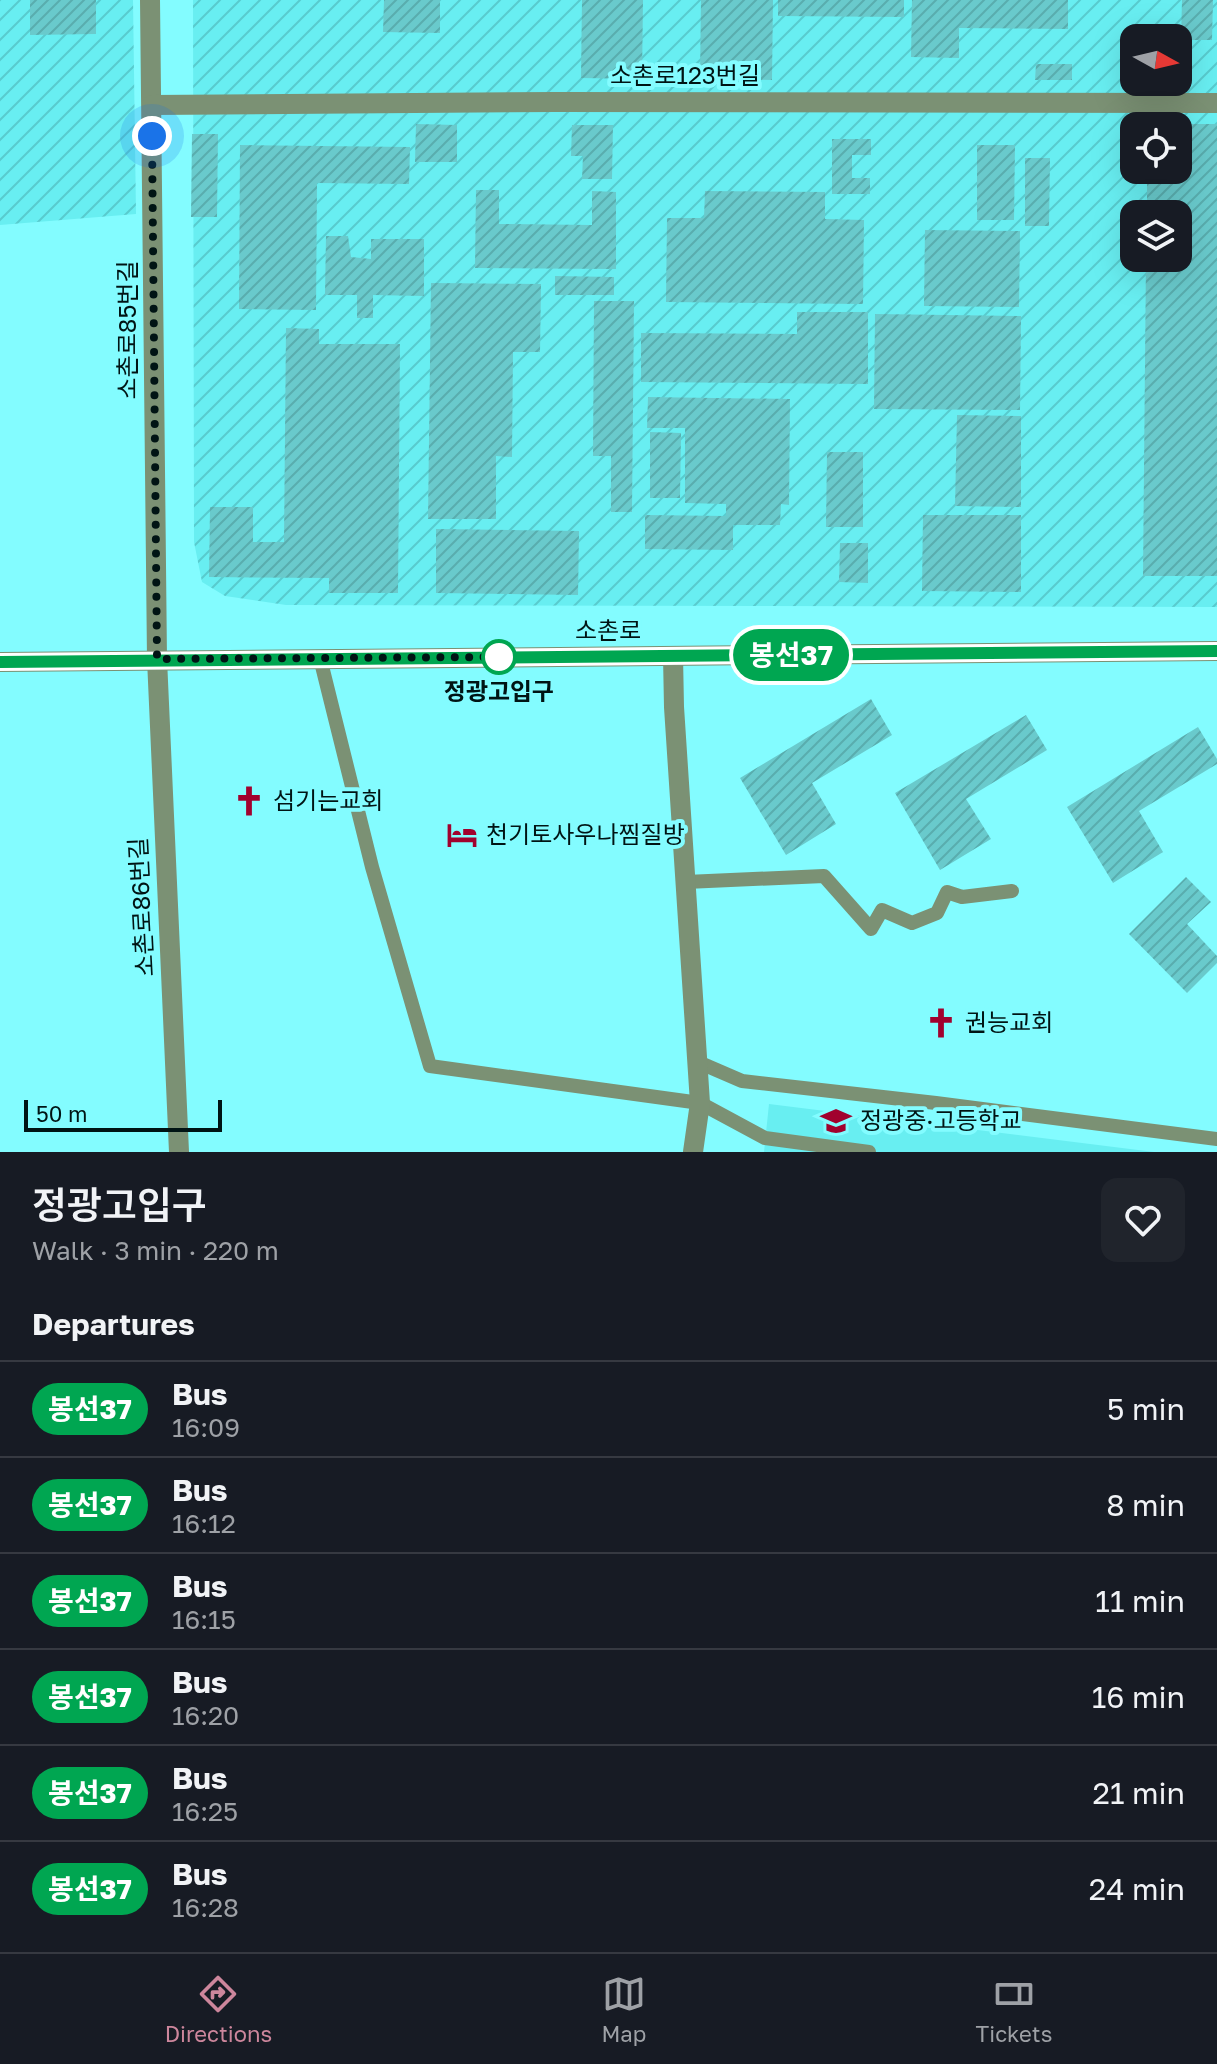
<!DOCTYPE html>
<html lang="en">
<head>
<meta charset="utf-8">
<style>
	body { margin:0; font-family:"Golos Text","Noto Sans KR",sans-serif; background:#20242c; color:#f1f3f6; height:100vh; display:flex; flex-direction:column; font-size:30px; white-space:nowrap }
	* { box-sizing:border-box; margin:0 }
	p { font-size:26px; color:#9ea1a6 }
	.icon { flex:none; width:44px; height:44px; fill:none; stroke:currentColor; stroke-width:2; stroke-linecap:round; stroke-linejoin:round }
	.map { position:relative; height:1152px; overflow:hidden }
	.details { display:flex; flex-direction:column; background:#171b24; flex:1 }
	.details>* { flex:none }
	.badge { padding:0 16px; border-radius:26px; font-size:28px; line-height:52px }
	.needle { width:52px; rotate:98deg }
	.controls { position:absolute; left:1120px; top:24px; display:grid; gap:16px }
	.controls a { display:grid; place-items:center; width:72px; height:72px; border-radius:16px; background:#171b24; box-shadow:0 8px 32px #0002; font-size:40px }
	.scale { position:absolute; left:24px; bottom:20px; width:198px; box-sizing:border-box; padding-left:8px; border:4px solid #001414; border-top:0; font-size:22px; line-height:28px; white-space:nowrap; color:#001414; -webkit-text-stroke:6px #83fcff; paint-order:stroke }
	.you { position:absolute; width:40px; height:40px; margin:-20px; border:6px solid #fff; border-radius:50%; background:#1a73e8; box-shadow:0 0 0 12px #1a73e833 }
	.map>.badge { position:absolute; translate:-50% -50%; box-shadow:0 0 0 4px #fff }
	h2 { padding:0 32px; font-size:30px; line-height:72px }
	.round { display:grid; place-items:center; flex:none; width:84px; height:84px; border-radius:16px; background:#20242c }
	.head { display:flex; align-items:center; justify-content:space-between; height:136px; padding:0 32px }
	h1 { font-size:38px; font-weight:600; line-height:60px }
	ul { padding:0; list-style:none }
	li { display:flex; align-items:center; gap:24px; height:96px; padding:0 32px; border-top:2px solid #363941 }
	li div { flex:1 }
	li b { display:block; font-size:30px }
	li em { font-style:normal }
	li .badge { min-width:88px; font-weight:700; text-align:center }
	.tabs { display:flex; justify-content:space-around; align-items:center; height:112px; border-top:2px solid #363941; background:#171b24; font-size:22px; color:#9ea1a6 }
	.tabs a { display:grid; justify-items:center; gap:4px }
	.tabs .selected { color:#cd869c }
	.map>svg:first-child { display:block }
</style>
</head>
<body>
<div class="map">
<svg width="1217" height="1152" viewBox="0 0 1217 1152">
	<defs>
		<pattern id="industrial-furrows" width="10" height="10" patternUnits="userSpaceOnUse" patternTransform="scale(2)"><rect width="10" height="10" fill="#68eef1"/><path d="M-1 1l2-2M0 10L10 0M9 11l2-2" fill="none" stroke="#58cbce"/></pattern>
		<pattern id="building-hatch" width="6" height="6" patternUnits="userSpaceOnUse" patternTransform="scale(2)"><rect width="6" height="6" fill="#69cacc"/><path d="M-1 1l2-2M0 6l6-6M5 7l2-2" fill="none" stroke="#59adae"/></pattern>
	</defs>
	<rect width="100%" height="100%" fill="#83fcff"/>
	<!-- built -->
	<polygon fill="#68eef1" points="769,1104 1154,1152 764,1152"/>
	<!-- industrial -->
	<g fill="url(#industrial-furrows)" fill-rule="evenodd">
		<polygon points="0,0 133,0 136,214 0,225"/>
		<path d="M193,0H1217V607L286,605L225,596L202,582L194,542ZM1134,38H1178V82H1134ZM1134,126H1178V170H1134ZM1134,214H1178V258H1134Z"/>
	</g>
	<!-- building -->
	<g fill="url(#building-hatch)">
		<polygon points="30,0 96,0 96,34 30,35"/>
		<polygon points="384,0 440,0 440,33 383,32"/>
		<polygon points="582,0 643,0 642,79 581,78"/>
		<polygon points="701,0 773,0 772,80 700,79"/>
		<polygon points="778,0 904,0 904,17 778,16"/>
		<polygon points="912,0 1068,0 1068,29 959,28 959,58 911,57"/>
		<polygon points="1182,0 1213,0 1212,40 1181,40"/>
		<rect x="1121" y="53" width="13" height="25"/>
		<polygon points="1036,64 1072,64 1072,80 1035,80"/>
		<polygon points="416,124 457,125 457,162 415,162"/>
		<polygon points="1178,124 1217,124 1217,576 1143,576 1146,258 1178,258 1178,214 1147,214 1147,170 1178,170"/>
		<polygon points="572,125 613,125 612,179 582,179 583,156 571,156"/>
		<polygon points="192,134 218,134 217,217 191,217"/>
		<polygon points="832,139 871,139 871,155 852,155 852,178 870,178 870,194 832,194"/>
		<polygon points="240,145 410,147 409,184 317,183 316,310 239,309"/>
		<polygon points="977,145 1015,145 1014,220 977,220"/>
		<polygon points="1025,158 1050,158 1049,226 1025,226"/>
		<polygon points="476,190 499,190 499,224 592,225 592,191 616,192 616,269 475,268"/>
		<polygon points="705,191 825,192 825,219 864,220 863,304 666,302 667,218 704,218"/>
		<polygon points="925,230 1020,231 1019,307 924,306"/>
		<polygon points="326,236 348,236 351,257 371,259 371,239 424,239 424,296 373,295 373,318 357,318 357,295 325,295"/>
		<polygon points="555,276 614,277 614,295 555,295"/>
		<polygon points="431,283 541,284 540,352 513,352 512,457 496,456 496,519 428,519"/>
		<polygon points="594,301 634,301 632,512 611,512 611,456 593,456"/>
		<polygon points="797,312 868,312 868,384 641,382 641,333 797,334"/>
		<polygon points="875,314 1021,316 1020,410 874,409"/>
		<polygon points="286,328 319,329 319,344 400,344 398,593 329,593 329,578 209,577 210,507 253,507 253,542 284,542"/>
		<polygon points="648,397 790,399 789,505 781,504 780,525 733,525 733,550 645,549 645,515 726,516 726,504 685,503 685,428 647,428"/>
		<polygon points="957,415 1021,416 1021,507 955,506"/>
		<polygon points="650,432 681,433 680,498 650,498"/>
		<polygon points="827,452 863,452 863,527 826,527"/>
		<polygon points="923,515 1021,515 1021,592 922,591"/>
		<polygon points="436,529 579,531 578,595 436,593"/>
		<polygon points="840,543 868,543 868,583 839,582"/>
		<polygon points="871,699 892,735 812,783 836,824 786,855 740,778"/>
		<polygon points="1026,715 1047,750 966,799 991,839 940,870 895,793"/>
		<polygon points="1198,727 1217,759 1217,764 1139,811 1163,852 1113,883 1067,807"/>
		<polygon points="1186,877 1211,902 1187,924 1217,956 1217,963 1187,993 1129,934"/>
	</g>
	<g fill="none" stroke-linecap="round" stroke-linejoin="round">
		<!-- service -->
		<g stroke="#7b9174" stroke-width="14">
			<polyline points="320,658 372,867 430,1066 700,1103 765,1138 869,1152"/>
			<polyline points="686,882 824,876 871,929 882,910 912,923 937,913 947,892 962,897 1012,891"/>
			<polyline points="698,1062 742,1081 936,1103 1217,1139"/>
		</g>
		<!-- minor -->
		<g stroke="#7b9174" stroke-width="20">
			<polyline points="150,0 157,659 179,1152"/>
			<polyline points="152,105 556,102 1217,103"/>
			<polyline points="673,656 674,707 700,1103 693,1152"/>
		</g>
		<!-- tertiary -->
		<polyline stroke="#7b9174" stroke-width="20" points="0,662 1217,651"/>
	</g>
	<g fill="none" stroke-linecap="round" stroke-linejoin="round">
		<!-- line casing -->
		<g stroke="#fff" stroke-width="18">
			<polyline id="line" points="0,662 1217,651"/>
		</g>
		<!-- line -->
		<use href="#line" stroke="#00a651" stroke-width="12"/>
		<!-- walk -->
		<polyline stroke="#001414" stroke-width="8" stroke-dasharray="0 14.4" points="152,136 157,659 499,657"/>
	</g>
	<!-- icons -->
	<defs>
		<g id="church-bare" transform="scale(2.4)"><path d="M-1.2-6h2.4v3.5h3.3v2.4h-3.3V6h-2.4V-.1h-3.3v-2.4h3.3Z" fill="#a1012e" stroke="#83fcff" stroke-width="2.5" paint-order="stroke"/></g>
		<g id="hotel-bare" transform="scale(2.4)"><path d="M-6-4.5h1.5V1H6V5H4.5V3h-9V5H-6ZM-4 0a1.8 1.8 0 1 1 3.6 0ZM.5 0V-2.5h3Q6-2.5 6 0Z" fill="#a1012e" stroke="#83fcff" stroke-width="2.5" paint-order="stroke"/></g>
		<g id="school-bare" transform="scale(2.4)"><path d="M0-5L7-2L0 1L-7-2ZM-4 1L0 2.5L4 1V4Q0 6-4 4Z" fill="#a1012e" stroke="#83fcff" stroke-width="2.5" paint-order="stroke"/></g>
	</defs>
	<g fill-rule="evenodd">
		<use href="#church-bare" x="249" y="801"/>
		<use href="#hotel-bare" x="462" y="835"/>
		<use href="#church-bare" x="941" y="1023"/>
		<use href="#school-bare" x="836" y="1121"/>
	</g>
	<!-- markers -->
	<circle fill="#fff" stroke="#00a651" stroke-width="4" cx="499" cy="657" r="16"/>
	<g text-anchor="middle" stroke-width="8" stroke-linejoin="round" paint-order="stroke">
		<!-- street labels -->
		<g font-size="24" fill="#001414" stroke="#83fcff">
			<text x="685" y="84">소촌로123번길</text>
			<text transform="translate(128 330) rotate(-90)" y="8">소촌로85번길</text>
			<text x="608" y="639">소촌로</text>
			<text transform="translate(142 907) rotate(-93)" y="8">소촌로86번길</text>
		</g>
		<!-- stop labels -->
		<g font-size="24" font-weight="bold" fill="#001414" stroke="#83fcff">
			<text x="499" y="700">정광고입구</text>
		</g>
		<!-- poi labels -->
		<g font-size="24" fill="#001414" stroke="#83fcff" text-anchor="start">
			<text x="273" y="809">섬기는교회</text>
			<text x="486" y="843">천기토사우나찜질방</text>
			<text x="965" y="1031">권능교회</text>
			<text x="860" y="1129">정광중·고등학교</text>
		</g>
	</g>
</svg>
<div class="controls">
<a><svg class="needle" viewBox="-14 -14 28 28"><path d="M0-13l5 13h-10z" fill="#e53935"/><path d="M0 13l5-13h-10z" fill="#9ea1a6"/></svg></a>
<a><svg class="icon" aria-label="locate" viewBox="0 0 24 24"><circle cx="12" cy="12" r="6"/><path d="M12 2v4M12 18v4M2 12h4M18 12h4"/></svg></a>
<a><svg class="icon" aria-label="layers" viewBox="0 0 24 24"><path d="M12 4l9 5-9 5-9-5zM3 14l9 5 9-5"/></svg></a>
</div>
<div class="scale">50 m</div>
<div class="you" style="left:152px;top:136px"></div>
<b class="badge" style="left:791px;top:655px;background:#00a651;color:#fff">봉선37</b>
</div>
<section class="details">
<div class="head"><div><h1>정광고입구</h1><p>Walk · 3 min · 220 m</p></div><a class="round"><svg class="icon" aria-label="heart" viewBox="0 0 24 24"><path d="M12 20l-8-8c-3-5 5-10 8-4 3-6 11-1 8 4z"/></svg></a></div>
<h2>Departures</h2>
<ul>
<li><span class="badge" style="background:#00a651;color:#fff">봉선37</span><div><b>Bus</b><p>16:09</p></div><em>5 min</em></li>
<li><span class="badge" style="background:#00a651;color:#fff">봉선37</span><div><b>Bus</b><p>16:12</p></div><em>8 min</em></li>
<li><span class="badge" style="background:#00a651;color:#fff">봉선37</span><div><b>Bus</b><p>16:15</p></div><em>11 min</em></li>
<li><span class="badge" style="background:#00a651;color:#fff">봉선37</span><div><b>Bus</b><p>16:20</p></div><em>16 min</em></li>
<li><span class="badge" style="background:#00a651;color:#fff">봉선37</span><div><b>Bus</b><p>16:25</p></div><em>21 min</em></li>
<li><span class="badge" style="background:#00a651;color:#fff">봉선37</span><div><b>Bus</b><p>16:28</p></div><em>24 min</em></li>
</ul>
</section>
<nav class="tabs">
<a class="selected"><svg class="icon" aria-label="directions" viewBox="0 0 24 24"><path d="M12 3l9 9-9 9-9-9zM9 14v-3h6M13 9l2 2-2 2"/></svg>Directions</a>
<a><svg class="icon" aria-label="map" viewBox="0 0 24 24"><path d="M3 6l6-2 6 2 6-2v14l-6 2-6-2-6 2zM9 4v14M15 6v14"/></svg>Map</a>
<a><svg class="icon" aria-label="tickets" viewBox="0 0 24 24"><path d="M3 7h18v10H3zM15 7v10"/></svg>Tickets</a>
</nav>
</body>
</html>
